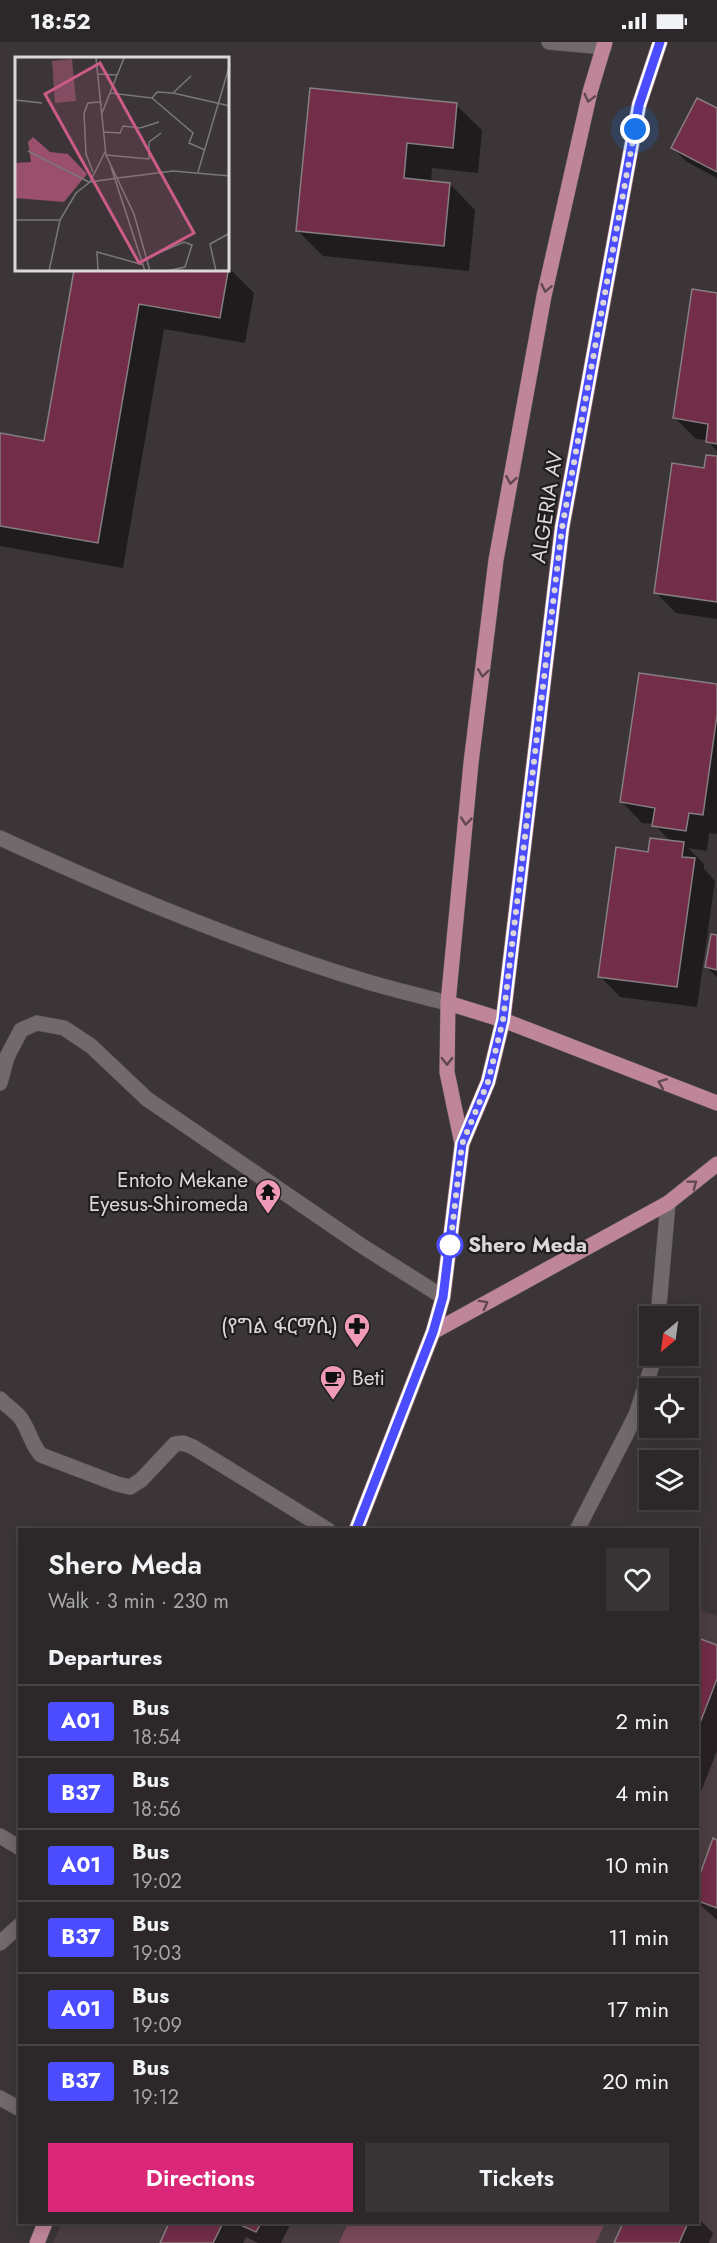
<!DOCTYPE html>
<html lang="en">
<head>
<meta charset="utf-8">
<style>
	body { margin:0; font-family:Jost,"Noto Sans Ethiopic",sans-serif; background:#383435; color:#f1f3f6; height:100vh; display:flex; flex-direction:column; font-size:22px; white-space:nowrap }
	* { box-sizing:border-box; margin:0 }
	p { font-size:20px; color:#a6a6a8 }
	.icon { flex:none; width:33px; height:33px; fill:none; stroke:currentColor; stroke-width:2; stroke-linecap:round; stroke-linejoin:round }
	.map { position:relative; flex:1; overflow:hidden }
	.drawer { position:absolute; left:18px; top:1486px; width:681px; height:696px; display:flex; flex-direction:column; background:#2c2829; border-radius:0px; box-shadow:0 3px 15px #0003,0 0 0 2px #484446 }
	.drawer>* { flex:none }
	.badge { padding:0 12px; border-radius:4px; font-size:21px; line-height:39px }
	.needle { width:39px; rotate:209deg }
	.buttons { position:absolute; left:639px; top:1264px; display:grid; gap:12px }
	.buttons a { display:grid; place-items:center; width:60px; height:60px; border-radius:0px; background:#2c2829; box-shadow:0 3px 15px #0003,0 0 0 2px #484446; font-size:30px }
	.you { position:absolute; width:30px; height:30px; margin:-15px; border:4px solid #fff; border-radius:50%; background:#1a73e8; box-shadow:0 0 0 9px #1a73e833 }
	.map>.badge { position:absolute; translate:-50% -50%; box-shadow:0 0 0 3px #fff }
	h2 { padding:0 30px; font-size:22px; line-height:54px }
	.round { display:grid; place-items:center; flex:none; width:63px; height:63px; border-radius:0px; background:#383435 }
	.head { display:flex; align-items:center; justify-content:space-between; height:102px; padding:0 30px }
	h1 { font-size:28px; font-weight:600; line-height:45px }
	.cta { display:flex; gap:12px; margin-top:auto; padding:12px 30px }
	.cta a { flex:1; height:69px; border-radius:0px; background:#db2777; color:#fff; font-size:24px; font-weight:600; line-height:69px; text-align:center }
	.cta a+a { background:#383435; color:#f1f3f6 }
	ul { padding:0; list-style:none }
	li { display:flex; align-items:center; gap:18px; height:72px; padding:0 30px; border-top:2px solid #484446 }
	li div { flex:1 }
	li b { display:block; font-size:22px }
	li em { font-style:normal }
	li .badge { min-width:66px; font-weight:700; text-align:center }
	.status { display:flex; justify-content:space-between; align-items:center; height:42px; padding:0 30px; background:#2c2829; direction:ltr }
	.status svg { height:16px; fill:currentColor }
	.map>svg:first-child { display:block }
</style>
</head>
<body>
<div class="status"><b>18:52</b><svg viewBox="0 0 49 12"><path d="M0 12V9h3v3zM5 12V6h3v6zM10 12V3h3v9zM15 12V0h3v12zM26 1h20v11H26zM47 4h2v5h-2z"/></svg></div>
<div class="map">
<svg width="717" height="2201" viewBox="0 0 717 2201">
	<rect width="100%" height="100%" fill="#3b3537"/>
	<!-- built -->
	<polygon fill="#4b3e42" points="698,1567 717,1574 717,2201 53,2201 62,2181 698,2181"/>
	<!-- green -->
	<polygon fill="#7a4a5b" points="348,2181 605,2181 596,2201 339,2201"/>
	<!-- shadow -->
	<g fill="#0007">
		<polygon points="311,48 456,63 482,88 478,131 432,126 431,140 450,142 475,168 469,229 323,214 298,189"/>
		<polygon points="717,68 717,136 687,120 673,106"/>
		<polygon points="228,225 254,251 245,301 164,287 123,526 0,504 0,392 46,400 75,228 228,228"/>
		<polygon points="717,252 717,409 707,398 696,397 675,376"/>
		<polygon points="717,416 717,577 676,571 655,550 705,428"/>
		<polygon points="717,644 717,792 709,791 707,809 688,806 704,822 704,827 715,839 697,965 620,955 600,934 650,812 671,800 654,782 642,781 622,760"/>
		<polygon points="717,895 717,935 706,925"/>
		<polygon points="698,1597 717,1605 717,1709 698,1757"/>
		<polygon points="714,1798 717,1799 717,1878 698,1861 698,1843"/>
		<polygon points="698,2176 713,2191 709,2201 616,2201 624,2181 698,2181"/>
		<polygon points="171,2181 291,2181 281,2201 258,2201 246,2195 243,2201 162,2201"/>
	</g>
	<!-- building -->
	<g fill="#722d49" stroke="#867e80" stroke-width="1.5">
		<polygon points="310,46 457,61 453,106 407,101 404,136 450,141 444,204 296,189"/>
		<polygon points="697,56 717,66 717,130 671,106"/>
		<polygon points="228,223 229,224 220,276 139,262 98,501 0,484 0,391 44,399 74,228 228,228"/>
		<polygon points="692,247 717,251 717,402 706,400 708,382 673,376"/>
		<polygon points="706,413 717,414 717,560 654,551 672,421 704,426"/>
		<polygon points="639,631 717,642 717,673 703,773 689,771 686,789 652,784 655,766 620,760"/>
		<polygon points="650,796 684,800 682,815 695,816 677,945 598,935 616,805 648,810"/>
		<polygon points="711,892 717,893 717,928 705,925"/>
		<polygon points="698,1596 717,1603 717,1637 698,1686"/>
		<polygon points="713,1796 717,1798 717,1866 698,1859 698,1838"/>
		<polygon points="169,2181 223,2181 213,2201 160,2201"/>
		<polygon points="236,2181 261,2181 256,2190"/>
		<polygon points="623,2181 688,2181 679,2201 614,2201"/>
	</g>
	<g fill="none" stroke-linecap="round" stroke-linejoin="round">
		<!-- minor casing -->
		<g stroke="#565152" stroke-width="16">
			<g id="minor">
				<polyline points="549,0 604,5"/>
				<path d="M0,796C120,851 242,902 368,940C395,948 421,954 448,961"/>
				<polyline points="0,1041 7,1015 21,988 37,981 64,986 91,1004 147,1057 362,1204 443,1255"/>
				<polyline points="658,1275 668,1161"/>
				<path d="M0,1357C6,1363 13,1368 19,1374C29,1386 31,1403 41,1413L117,1442L130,1445L141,1438L175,1402L183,1401L193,1405L328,1488"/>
				<polyline points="577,1488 636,1373 655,1314"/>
				<polyline points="0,1794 20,1806"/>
				<polyline points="0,1901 20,1883"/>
				<polyline points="0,2056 20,2067"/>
			</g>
		</g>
		<!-- major casing -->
		<g stroke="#565152" stroke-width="16">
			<g id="major">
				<polyline points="448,961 503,978 717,1061"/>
				<polyline points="462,1102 447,1030 448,961 471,721 496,518 544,254 590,50 605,0"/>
				<polyline points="433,1290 668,1161 717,1122"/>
				<polyline points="356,1488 433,1290 443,1255 462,1102 488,1040 503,978 562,486 639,63 660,0"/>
				<polyline points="37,2201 45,2181"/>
			</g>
		</g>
		<!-- minor -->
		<use href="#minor" stroke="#71696c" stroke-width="15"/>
		<!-- major -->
		<use href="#major" stroke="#bf869a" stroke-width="15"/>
	</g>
	<!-- one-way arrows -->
	<defs><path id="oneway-chevron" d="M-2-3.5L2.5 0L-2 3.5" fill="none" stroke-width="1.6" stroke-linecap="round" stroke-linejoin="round" transform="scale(1.5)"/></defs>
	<g stroke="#604750">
		<use href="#oneway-chevron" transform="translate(589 56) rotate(104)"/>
		<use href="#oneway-chevron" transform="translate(546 246) rotate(102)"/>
		<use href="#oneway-chevron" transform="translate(511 438) rotate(100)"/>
		<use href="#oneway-chevron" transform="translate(483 631) rotate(97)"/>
		<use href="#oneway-chevron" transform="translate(466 779) rotate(96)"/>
		<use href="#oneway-chevron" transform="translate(447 1019) rotate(90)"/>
		<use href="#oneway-chevron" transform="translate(662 1041) rotate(-159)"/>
		<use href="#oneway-chevron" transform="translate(693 1142) rotate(-37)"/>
		<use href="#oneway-chevron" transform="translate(484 1262) rotate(-29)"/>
	</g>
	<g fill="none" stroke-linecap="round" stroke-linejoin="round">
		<!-- line casing -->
		<g stroke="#fff" stroke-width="14">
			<polyline id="line" points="356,1488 433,1290 443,1255 462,1102 488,1040 503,978 562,486 639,63 660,0"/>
		</g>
		<!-- line -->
		<use href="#line" stroke="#4c4cff" stroke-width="9"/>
		<!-- walk -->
		<polyline stroke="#dcd8d9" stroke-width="6" stroke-dasharray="0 10.8" points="450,1203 450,1205 462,1102 488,1040 503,978 562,486 635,87"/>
	</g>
	<!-- icons -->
	<defs>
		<g id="temple-pin" transform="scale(1.35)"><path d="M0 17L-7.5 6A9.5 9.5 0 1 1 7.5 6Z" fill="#ef9ab8" stroke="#201d1e"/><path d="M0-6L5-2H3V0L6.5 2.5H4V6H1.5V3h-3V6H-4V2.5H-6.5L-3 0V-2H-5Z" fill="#111"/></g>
		<g id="pharmacy-pin" transform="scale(1.35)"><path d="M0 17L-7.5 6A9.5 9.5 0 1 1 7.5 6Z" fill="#ef9ab8" stroke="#201d1e"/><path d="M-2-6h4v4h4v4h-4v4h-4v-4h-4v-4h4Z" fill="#111"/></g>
		<g id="cafe-pin" transform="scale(1.35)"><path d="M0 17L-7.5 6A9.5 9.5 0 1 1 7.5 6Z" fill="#ef9ab8" stroke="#201d1e"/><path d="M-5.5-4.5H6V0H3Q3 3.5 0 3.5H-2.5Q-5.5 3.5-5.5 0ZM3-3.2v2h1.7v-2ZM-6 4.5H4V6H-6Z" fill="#111"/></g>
	</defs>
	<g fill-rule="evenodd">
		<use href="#temple-pin" x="268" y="1150"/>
		<use href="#pharmacy-pin" x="357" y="1284"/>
		<use href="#cafe-pin" x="333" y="1336"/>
	</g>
	<!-- markers -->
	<circle fill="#fff" stroke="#4c4cff" stroke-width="3" cx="450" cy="1203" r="12"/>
	<g text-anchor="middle" stroke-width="4.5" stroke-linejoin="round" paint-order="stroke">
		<!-- street labels -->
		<g font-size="21" fill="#dcd8d9" stroke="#201d1e">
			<text transform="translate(547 465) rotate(-81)" y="7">ALGERIA AV</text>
		</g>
		<!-- poi labels -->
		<g font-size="21" fill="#dcd8d9" stroke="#201d1e" text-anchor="end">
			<text x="248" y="1145">Entoto Mekane<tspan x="248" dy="24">Eyesus-Shiromeda</tspan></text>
			<text x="338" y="1291">(የግል ፋርማሲ)</text>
			<text x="352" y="1343" text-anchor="start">Beti</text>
		</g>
		<!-- stop labels -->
		<g font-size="21" font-weight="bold" fill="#dcd8d9" stroke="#201d1e" text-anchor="start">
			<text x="468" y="1210">Shero Meda</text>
		</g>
	</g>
	<!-- overview -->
	<g transform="translate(15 15)">
		<rect width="214" height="214" fill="#3b3537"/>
		<path d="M57,2L61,44L40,46L37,4Z" fill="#7a4a5b"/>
		<path d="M18,80L35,95L53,97L72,117L49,145L0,141V106L16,105L13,85Z" fill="#9a506c"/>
		<path fill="none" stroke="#7b7678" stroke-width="1.5" d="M81,1L91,98L119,157L135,214M83,17L102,18M95,36L137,41L142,35L158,36L215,49M158,36L176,19M137,41L178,76L174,86L190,93M0,43L27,46M87,56L109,1M89,75L105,76L108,69L125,71L144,65M13,94L74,125M91,98L134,102V85L146,76M96,110L130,214M78,115L71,97L69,56L73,46L85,45M183,115L215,7M103,121L158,114L215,119M75,125L90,95M0,163H45M132,201L169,185L177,188L170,210L152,214M34,214L45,163L61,136L75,125L103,121M83,214L82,195L129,208M201,214L195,187L215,176"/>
		<path fill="#cb5b87" fill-opacity="0.15" stroke="#cb5b87" stroke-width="3" d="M85,6L179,176L124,206L30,37Z"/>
		<rect width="214" height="214" fill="none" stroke="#dcd8d9" stroke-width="3"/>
	</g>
</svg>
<div class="buttons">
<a><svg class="needle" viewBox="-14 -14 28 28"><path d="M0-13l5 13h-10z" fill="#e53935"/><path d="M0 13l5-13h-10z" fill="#a6a6a8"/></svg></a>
<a><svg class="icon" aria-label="locate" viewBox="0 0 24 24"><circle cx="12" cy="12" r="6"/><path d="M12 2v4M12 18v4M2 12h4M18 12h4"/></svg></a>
<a><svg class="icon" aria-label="layers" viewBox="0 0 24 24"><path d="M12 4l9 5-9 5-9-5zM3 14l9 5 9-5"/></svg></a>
</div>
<div class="you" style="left:635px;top:87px"></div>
<section class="drawer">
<div class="head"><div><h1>Shero Meda</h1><p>Walk · 3 min · 230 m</p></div><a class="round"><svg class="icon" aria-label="heart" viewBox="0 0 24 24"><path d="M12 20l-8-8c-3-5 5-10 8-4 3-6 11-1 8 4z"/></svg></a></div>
<h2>Departures</h2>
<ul>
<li><span class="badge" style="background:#4c4cff;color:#fff">A01</span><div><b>Bus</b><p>18:54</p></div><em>2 min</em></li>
<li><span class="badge" style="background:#4c4cff;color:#fff">B37</span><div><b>Bus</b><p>18:56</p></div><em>4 min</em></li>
<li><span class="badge" style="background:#4c4cff;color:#fff">A01</span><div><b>Bus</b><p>19:02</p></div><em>10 min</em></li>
<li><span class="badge" style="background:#4c4cff;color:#fff">B37</span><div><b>Bus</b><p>19:03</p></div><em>11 min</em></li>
<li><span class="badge" style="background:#4c4cff;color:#fff">A01</span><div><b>Bus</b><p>19:09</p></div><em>17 min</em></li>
<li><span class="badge" style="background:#4c4cff;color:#fff">B37</span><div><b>Bus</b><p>19:12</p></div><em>20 min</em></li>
</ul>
<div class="cta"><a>Directions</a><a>Tickets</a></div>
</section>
</div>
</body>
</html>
